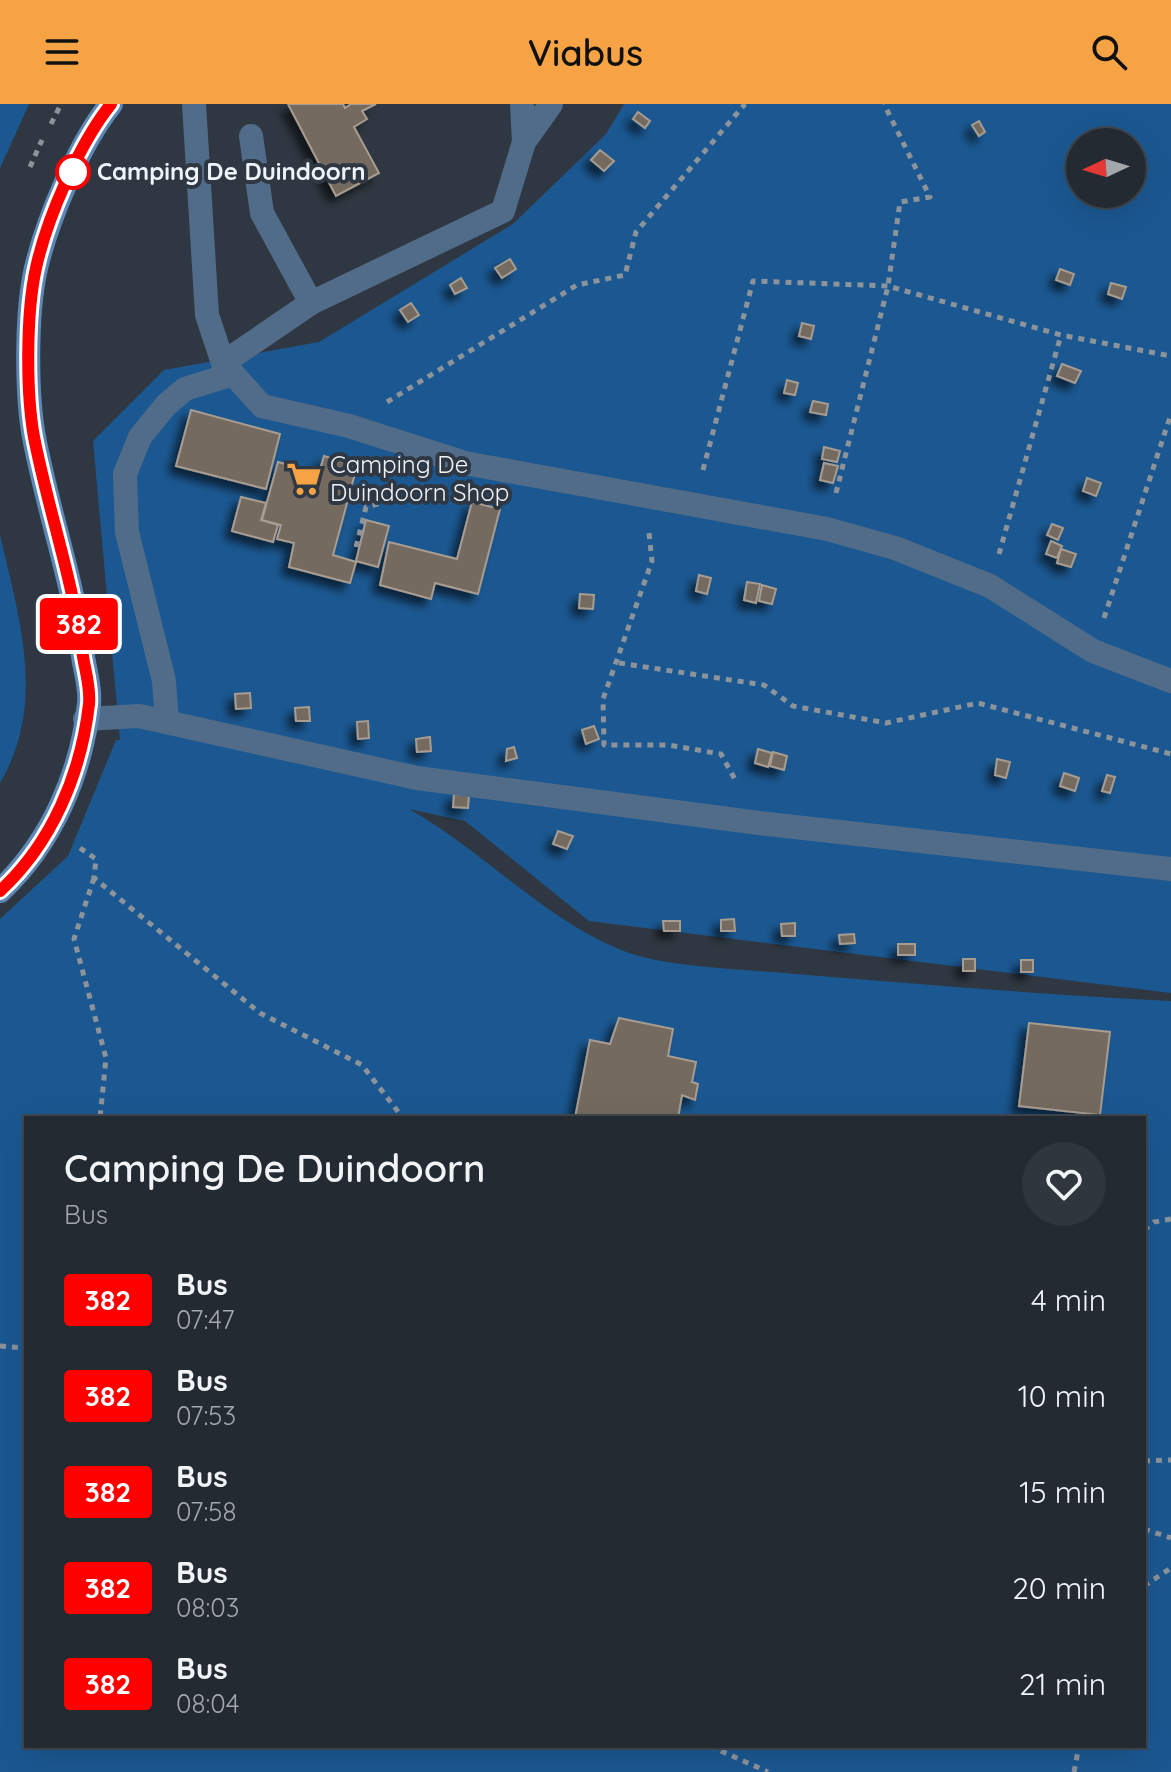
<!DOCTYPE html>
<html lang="en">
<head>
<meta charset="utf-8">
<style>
	body { margin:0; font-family:Quicksand,sans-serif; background:#2f363e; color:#f1f3f6; height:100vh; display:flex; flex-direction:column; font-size:30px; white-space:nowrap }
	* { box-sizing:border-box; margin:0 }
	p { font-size:26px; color:#a3a7ac }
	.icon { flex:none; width:44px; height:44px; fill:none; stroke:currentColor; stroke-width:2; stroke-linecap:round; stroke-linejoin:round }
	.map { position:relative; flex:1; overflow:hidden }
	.sheet { position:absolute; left:24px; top:1012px; width:1122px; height:632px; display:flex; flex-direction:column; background:#232a32; border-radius:0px; box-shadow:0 8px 32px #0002,0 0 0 2px #40464d }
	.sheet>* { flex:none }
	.badge { padding:0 16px; border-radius:6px; font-size:28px; line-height:52px }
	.needle { width:52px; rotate:266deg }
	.controls { position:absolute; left:1066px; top:24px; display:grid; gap:16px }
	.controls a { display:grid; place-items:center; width:80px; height:80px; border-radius:50%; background:#232a32; box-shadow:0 8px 32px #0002,0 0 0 2px #40464d; font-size:40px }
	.map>.badge { position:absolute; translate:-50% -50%; box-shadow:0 0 0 4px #fff }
	.round { display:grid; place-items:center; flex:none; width:84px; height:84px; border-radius:42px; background:#2f363e }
	.overview { display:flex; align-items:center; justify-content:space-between; height:136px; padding:0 40px }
	h1 { font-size:38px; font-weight:600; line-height:60px }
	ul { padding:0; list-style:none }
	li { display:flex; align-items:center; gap:24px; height:96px; padding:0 40px }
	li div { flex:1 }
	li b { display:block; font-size:30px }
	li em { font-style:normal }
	li .badge { min-width:88px; font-weight:700; text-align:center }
	header { display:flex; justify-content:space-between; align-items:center; height:104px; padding:0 40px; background:#f5a345; color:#111; font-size:36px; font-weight:600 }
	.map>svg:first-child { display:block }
</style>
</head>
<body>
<header><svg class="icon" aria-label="menu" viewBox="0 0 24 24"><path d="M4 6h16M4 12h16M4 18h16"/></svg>Viabus<svg class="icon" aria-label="search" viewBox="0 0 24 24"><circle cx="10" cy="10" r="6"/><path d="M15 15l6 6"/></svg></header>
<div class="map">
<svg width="1171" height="1668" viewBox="0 0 1171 1668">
	<defs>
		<filter id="shadow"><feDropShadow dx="-7" dy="7" stdDeviation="4" flood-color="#0009"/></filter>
	</defs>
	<rect width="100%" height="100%" fill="#2f3842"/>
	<!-- green -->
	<g fill="#1b5891" fill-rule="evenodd">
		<polygon points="0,0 29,0 0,64"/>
		<path d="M624,0H1171V889L589,817L465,717L409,705C482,746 543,814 621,846C664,864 747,865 795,870C920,880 1045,891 1171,897V1668H0V815L68,752L116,636H120L93,337L164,266L319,238L513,120L606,30ZM1080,38H1132V90H1080ZM26,1014H1144V1642H26Z"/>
		<path d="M0,431C19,514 47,599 0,679Z"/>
	</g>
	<!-- building -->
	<g fill="#756a5f" stroke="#a89c90" stroke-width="2" filter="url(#shadow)">
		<polygon points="288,0 343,0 345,4 351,0 376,0 362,7 367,15 354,23 379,69 336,92"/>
		<polygon points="638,8 650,17 645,24 633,15"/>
		<polygon points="979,17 985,28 979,32 972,21"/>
		<polygon points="600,46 614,57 604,67 591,56"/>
		<polygon points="510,155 516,165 502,174 495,164"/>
		<polygon points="1060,165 1074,170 1070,181 1056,176"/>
		<polygon points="461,174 467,184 455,190 450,181"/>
		<polygon points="1111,179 1126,183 1122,195 1108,190"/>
		<polygon points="411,199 419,211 408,218 400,206"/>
		<polygon points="802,219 814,222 811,235 799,232"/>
		<polygon points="1062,260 1081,267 1075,279 1057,272"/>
		<polygon points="787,276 798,279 795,291 784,289"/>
		<polygon points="813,297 828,300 826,311 810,308"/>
		<polygon points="191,306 280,330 266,385 176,362"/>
		<polygon points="824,343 840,347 837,358 822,355"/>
		<polygon points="324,352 357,362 333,451 356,458 350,479 289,463 294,439 277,435 281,421 262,416 278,358 319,369"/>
		<polygon points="824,359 838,362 833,379 820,376"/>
		<polygon points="1087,374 1101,379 1096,392 1083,387"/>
		<polygon points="241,393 266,399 261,416 278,421 273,438 232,427"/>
		<polygon points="472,398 500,405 478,490 435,479 431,495 380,481 389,438 457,455"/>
		<polygon points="366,416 389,422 378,463 356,457"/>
		<polygon points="1052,420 1063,424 1058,436 1047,431"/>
		<polygon points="1051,437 1062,442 1057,454 1046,450"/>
		<polygon points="1061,445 1076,450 1071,463 1057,459"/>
		<polygon points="699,471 711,474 707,490 696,487"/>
		<polygon points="747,478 760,480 756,499 744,496"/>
		<polygon points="762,481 776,485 772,500 759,497"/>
		<polygon points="580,490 594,491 593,505 579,504"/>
		<polygon points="250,589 251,604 236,605 235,590"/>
		<polygon points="309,603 310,617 296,617 295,604"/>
		<polygon points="368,617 369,634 358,635 357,618"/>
		<polygon points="594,622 599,635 586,640 582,626"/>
		<polygon points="430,633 431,647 417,648 416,635"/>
		<polygon points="514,643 517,654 506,657 507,645"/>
		<polygon points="758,645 772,649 768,663 755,659"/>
		<polygon points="773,648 787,652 784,666 770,662"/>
		<polygon points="997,655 1010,658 1006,674 995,671"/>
		<polygon points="1064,669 1079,674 1075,687 1060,682"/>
		<polygon points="1107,671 1115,673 1110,689 1102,687"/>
		<polygon points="454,690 469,691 468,704 453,703"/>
		<polygon points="558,727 573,732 567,745 553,740"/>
		<polygon points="734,815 735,827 721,827 721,816"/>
		<polygon points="663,817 680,817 680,827 664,827"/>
		<polygon points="795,819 795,832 782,832 781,820"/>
		<polygon points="854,830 855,839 840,840 839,831"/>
		<rect x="898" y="840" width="17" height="11"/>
		<rect x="963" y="855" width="12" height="12"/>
		<rect x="1021" y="856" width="12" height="12"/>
		<polygon points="619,914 673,925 668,952 696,958 692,978 698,980 695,996 682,991 678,1014 575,1014 590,936 610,940"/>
		<polygon points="1029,919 1110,928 1100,1011 1019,1002"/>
	</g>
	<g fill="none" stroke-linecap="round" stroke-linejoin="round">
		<!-- path -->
		<g stroke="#8c939b" stroke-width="5" stroke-dasharray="6 6" stroke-linecap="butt">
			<polyline points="51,20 61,0"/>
			<polyline points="30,63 42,36"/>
			<polyline points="387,298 577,181 625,171 636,128 745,0"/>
			<polyline points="703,366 753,177 888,182 1061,231 1171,252"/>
			<polyline points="836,389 888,182 900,98 930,93 884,0"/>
			<polyline points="649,429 652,457 603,595 604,641 668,641 721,650 737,679"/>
			<polyline points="356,443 366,403 432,386"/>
			<polyline points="999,450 1061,231"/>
			<polyline points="1104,514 1171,310"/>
			<polyline points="619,559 764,581 793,602 886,619 978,599 1171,650"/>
			<polyline points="80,744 96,755 94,774 260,909 362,961 403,1014"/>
			<polyline points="94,774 74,835 106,954 100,1014"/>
			<polyline points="1144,1126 1154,1118 1171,1115"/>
			<polyline points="0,1242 26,1244"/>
			<polyline points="1144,1357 1171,1356"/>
			<polyline points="1144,1425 1171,1434"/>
			<polyline points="1144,1482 1171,1464"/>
			<polyline points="710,1642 768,1668"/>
			<polyline points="1074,1668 1079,1642"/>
		</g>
		<!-- lane -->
		<g stroke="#506c89" stroke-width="24">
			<polyline points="194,0 207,211 223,259 262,302 349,322 465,359 827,425 895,444 990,482 1093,547 1171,577"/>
			<polyline points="522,0 524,38"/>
			<polyline points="251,32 262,109 311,199"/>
			<polyline points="223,259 311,199 503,107 524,38 551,0"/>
			<polyline points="85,615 139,612 417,674 759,719 1171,765"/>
			<polyline points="167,618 164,577 127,428 125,370 140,333 166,301 185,285 233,270"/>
		</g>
		<!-- secondary -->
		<path stroke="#5c88b7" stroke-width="24" d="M0,787C52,738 81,670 89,600C91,585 85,567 83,552C73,477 48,407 34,333C26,289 26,208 36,164C48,114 79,40 111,0"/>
	</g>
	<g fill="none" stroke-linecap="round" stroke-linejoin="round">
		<!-- line casing -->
		<g stroke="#fff" stroke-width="18">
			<path id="line" d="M0,787C52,739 81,670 89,600C91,583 84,563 82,546C72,473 48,405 34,333C26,289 26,209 36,164C47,114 79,40 111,0"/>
		</g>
		<!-- line -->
		<use href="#line" stroke="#f00" stroke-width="12"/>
	</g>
	<!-- icons -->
	<defs>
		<g id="supermarket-bare" transform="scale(2.76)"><path d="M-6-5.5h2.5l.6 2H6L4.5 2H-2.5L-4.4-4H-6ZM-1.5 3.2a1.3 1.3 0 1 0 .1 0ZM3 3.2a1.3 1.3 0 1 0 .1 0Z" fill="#f5a345" stroke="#2f3842" stroke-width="2.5" paint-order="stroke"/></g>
	</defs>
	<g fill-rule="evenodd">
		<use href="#supermarket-bare" x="304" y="375"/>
	</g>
	<!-- markers -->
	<circle fill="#fff" stroke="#f00" stroke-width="4" cx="73" cy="68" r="16"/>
	<g text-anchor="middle" stroke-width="8" stroke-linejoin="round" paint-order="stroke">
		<!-- stop labels -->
		<g font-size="24" font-weight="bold" fill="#eef4fa" stroke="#2f3842" text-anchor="start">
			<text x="97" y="76">Camping De Duindoorn</text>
		</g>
		<!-- poi labels -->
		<g font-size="24" fill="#eef4fa" stroke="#2f3842" text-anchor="start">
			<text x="330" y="369">Camping De<tspan x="330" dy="28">Duindoorn Shop</tspan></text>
		</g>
	</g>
</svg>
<div class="controls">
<a><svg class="needle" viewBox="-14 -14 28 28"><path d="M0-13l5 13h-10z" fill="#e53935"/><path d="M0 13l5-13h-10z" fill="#a3a7ac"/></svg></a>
</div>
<b class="badge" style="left:79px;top:520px;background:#f00;color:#fff">382</b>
<section class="sheet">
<div class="overview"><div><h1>Camping De Duindoorn</h1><p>Bus</p></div><a class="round"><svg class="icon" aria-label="heart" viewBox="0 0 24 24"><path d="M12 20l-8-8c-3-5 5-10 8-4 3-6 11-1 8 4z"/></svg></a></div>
<ul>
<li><span class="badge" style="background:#f00;color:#fff">382</span><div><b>Bus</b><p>07:47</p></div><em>4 min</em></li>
<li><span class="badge" style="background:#f00;color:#fff">382</span><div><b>Bus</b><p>07:53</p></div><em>10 min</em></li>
<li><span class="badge" style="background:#f00;color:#fff">382</span><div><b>Bus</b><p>07:58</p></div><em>15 min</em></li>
<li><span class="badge" style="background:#f00;color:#fff">382</span><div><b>Bus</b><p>08:03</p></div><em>20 min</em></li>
<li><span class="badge" style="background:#f00;color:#fff">382</span><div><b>Bus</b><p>08:04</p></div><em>21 min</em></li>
</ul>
</section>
</div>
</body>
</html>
